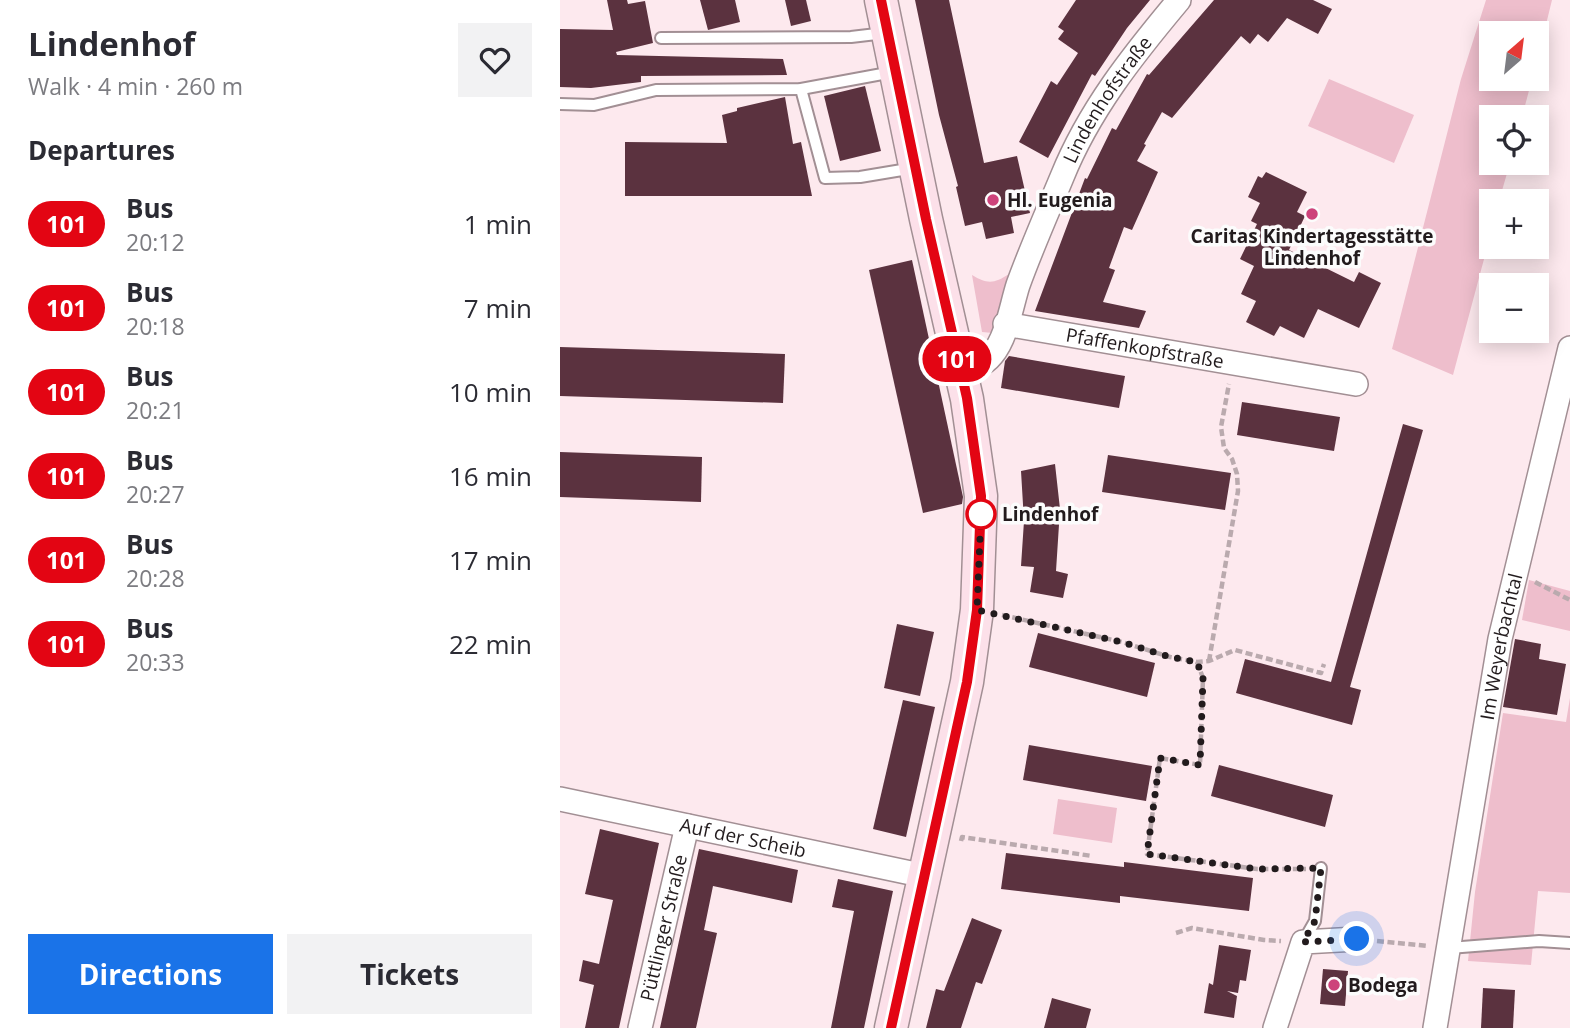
<!DOCTYPE html>
<html lang="en">
<head>
<meta charset="utf-8">
<style>
	body { margin:0; font-family:"Open Sans",sans-serif; background:#f2f2f3; color:#2b2b33; height:100vh; display:flex; flex-direction:column; font-size:26px; white-space:nowrap }
	* { box-sizing:border-box; margin:0 }
	p { font-size:23px; color:#7c7c81 }
	.icon { flex:none; width:38px; height:38px; fill:none; stroke:currentColor; stroke-width:2; stroke-linecap:round; stroke-linejoin:round }
	.map { position:relative; flex:1; overflow:hidden }
	.side { display:flex; flex-direction:column; background:#fff; width:560px }
	.side>* { flex:none }
	.badge { padding:0 14px; border-radius:23px; font-size:24px; line-height:46px }
	.needle { width:46px; rotate:28deg }
	.controls { position:absolute; left:919px; top:21px; display:grid; gap:14px }
	.controls a { display:grid; place-items:center; width:70px; height:70px; border-radius:0px; background:#fff; box-shadow:0 4px 18px #0003; font-size:35px }
	.you { position:absolute; width:35px; height:35px; margin:-18px; border:5px solid #fff; border-radius:50%; background:#1a73e8; box-shadow:0 0 0 10px #1a73e833 }
	.map>.badge { position:absolute; translate:-50% -50%; box-shadow:0 0 0 4px #fff }
	h2 { padding:0 28px; font-size:26px; line-height:63px }
	.round { display:grid; place-items:center; flex:none; width:74px; height:74px; border-radius:0px; background:#f2f2f3 }
	.headline { display:flex; align-items:center; justify-content:space-between; height:119px; padding:0 28px }
	h1 { font-size:33px; font-weight:700; line-height:52px }
	.button { display:flex; gap:14px; margin-top:auto; padding:14px 28px }
	.button a { flex:1; height:80px; border-radius:0px; background:#1a73e8; color:#fff; font-size:28px; font-weight:700; line-height:80px; text-align:center }
	.button a+a { background:#f2f2f3; color:#2b2b33 }
	ul { padding:0; list-style:none }
	li { display:flex; align-items:center; gap:21px; height:84px; padding:0 28px }
	li div { flex:1 }
	li b { display:block; font-size:26px }
	li em { font-style:normal }
	li .badge { min-width:77px; font-weight:700; text-align:center }
	main { display:flex; flex:1; min-height:0 }
	.map>svg:first-child { display:block }
</style>
</head>
<body>
<main>
<section class="side">
<div class="headline"><div><h1>Lindenhof</h1><p>Walk · 4 min · 260 m</p></div><a class="round"><svg class="icon" aria-label="heart" viewBox="0 0 24 24"><path d="M12 20l-8-8c-3-5 5-10 8-4 3-6 11-1 8 4z"/></svg></a></div>
<h2>Departures</h2>
<ul>
<li><span class="badge" style="background:#e30513;color:#fff">101</span><div><b>Bus</b><p>20:12</p></div><em>1 min</em></li>
<li><span class="badge" style="background:#e30513;color:#fff">101</span><div><b>Bus</b><p>20:18</p></div><em>7 min</em></li>
<li><span class="badge" style="background:#e30513;color:#fff">101</span><div><b>Bus</b><p>20:21</p></div><em>10 min</em></li>
<li><span class="badge" style="background:#e30513;color:#fff">101</span><div><b>Bus</b><p>20:27</p></div><em>16 min</em></li>
<li><span class="badge" style="background:#e30513;color:#fff">101</span><div><b>Bus</b><p>20:28</p></div><em>17 min</em></li>
<li><span class="badge" style="background:#e30513;color:#fff">101</span><div><b>Bus</b><p>20:33</p></div><em>22 min</em></li>
</ul>
<div class="button"><a>Directions</a><a>Tickets</a></div>
</section>
<div class="map">
<svg width="1010" height="1028" viewBox="0 0 1010 1028">
	<rect width="100%" height="100%" fill="#fde9ee"/>
	<!-- green -->
	<g fill="#eebecc">
		<polygon points="926,0 992,0 977,61 976,33 931,33 931,79 972,79 962,117 931,117 931,163 950,163 939,201 931,201 931,233 893,375 832,349 901,79"/>
		<polygon points="769,79 854,115 834,163 748,126"/>
		<path d="M449,274L433,333L422,332L412,275C427,284 434,284 449,274Z"/>
		<polygon points="969,580 1010,591 1010,631 962,620"/>
		<polygon points="1010,698 1010,893 978,891 971,965 908,961 915,892 943,713 1006,722"/>
		<polygon points="498,799 557,808 552,843 493,834"/>
	</g>
	<!-- building -->
	<g fill="#5b323f">
		<polygon points="47,0 67,0 68,4 85,1 93,43 56,52 57,55 223,59 227,75 81,76 81,82 31,88 0,87 0,29 53,30"/>
		<polygon points="140,0 175,0 180,22 148,30"/>
		<polygon points="225,0 246,0 251,21 231,26"/>
		<polygon points="355,0 389,0 424,163 457,156 470,213 451,217 454,233 426,239 422,222 405,226 396,187 398,186 379,115"/>
		<polygon points="516,0 590,0 567,28 535,76 532,74 488,158 459,142 491,81 497,85 518,53 498,39 504,31 498,27"/>
		<polygon points="654,0 753,0 772,9 758,34 727,18 708,42 698,34 690,44 681,36 612,118 602,112 584,144 586,145 577,161 598,172 572,230 564,227 549,268 555,270 543,302 586,311 579,328 475,311 525,178 527,179 552,128 556,130 587,74 589,75"/>
		<polygon points="305,86 321,151 280,161 264,96"/>
		<polygon points="225,97 233,144 241,142 252,196 65,196 65,142 167,143 162,115 177,111 177,108"/>
		<polygon points="706,172 747,192 737,212 745,216 729,250 794,282 799,272 821,283 799,328 758,309 744,338 720,326 714,336 686,322 696,301 681,294 694,266 680,259 697,224 691,221 700,203 688,197 698,176 702,178"/>
		<polygon points="352,260 403,497 402,504 363,513 309,270"/>
		<polygon points="0,347 225,354 223,403 0,396"/>
		<polygon points="449,356 565,376 559,408 441,388 445,361"/>
		<polygon points="682,402 780,417 774,451 677,435"/>
		<polygon points="843,424 863,430 790,687 801,690 792,725 676,693 685,659 771,682"/>
		<polygon points="0,452 142,457 141,502 0,497"/>
		<polygon points="548,455 671,473 665,510 542,492"/>
		<polygon points="495,464 500,509 496,571 508,574 503,598 470,592 474,567 461,566 464,521 461,471"/>
		<polygon points="337,624 374,632 360,696 324,688"/>
		<polygon points="478,633 595,663 587,697 469,667"/>
		<polygon points="955,639 981,644 979,659 1006,664 997,715 943,707"/>
		<polygon points="343,700 375,707 346,837 313,829"/>
		<polygon points="469,745 592,766 586,801 463,780"/>
		<polygon points="659,765 773,795 765,827 651,796"/>
		<polygon points="40,829 99,843 59,1028 25,1028 34,985 19,981 23,960 39,964 53,900 25,894"/>
		<polygon points="139,849 238,870 232,903 153,886 144,930 157,933 136,1028 100,1028"/>
		<polygon points="446,853 564,867 564,862 693,878 689,911 560,896 560,903 441,889"/>
		<polygon points="278,879 333,891 304,1028 271,1028 294,911 272,907"/>
		<polygon points="412,918 442,930 422,984 416,982 401,1028 366,1028 376,989 384,991"/>
		<polygon points="659,945 691,950 686,981 680,980 678,993 667,991 677,996 674,1018 644,1013 649,983 653,985"/>
		<polygon points="763,969 788,971 785,1006 760,1004"/>
		<polygon points="923,988 955,990 953,1028 921,1028"/>
		<polygon points="492,998 531,1009 526,1028 484,1028"/>
	</g>
	<g fill="none" stroke-linecap="round" stroke-linejoin="round">
		<!-- lane casing -->
		<g stroke="#a28f94" stroke-width="14">
			<g id="lane">
				<polyline points="101,38 291,37 325,33"/>
				<polyline points="241,89 265,178 300,177 354,168"/>
				<polyline points="0,104 34,105 96,90 241,89 333,72"/>
				<polyline points="743,942 755,921 761,868"/>
				<polyline points="889,948 979,941 1010,943"/>
			</g>
		</g>
		<!-- street casing -->
		<g stroke="#a28f94" stroke-width="26">
			<g id="street">
				<path id="s1" d="M445,324L796,384"/>
				<path id="s2" d="M400,370C413,368 423,366 432,355C447,337 451,307 458,285C471,249 487,213 502,177C529,110 573,55 619,0"/>
				<path id="s3" d="M0,799L365,876"/>
				<path id="s4" d="M80,1028L127,826"/>
				<polyline points="715,1028 743,942 797,939"/>
				<path id="s5" d="M875,1028L940,639L1010,348"/>
			</g>
		</g>
		<!-- secondary casing -->
		<g stroke="#a28f94" stroke-width="35">
			<polyline id="secondary" points="321,0 366,219 407,399 421,496 417,610 407,682 331,1028"/>
		</g>
		<!-- path -->
		<g stroke="#baaaae" stroke-width="4.5" stroke-dasharray="7 3.5" stroke-linecap="butt">
			<polyline points="975,582 1010,600"/>
			<polyline points="442,615 562,642 610,657 637,662 649,661 675,650 761,673 764,664"/>
			<polyline points="649,661 678,491 677,474 672,459 664,448 661,427 669,384"/>
			<polyline points="637,662 643,678 640,765 600,758 587,854 697,869 746,869"/>
			<polyline points="401,841 402,837 532,856"/>
			<polyline points="616,933 632,928 704,940 721,941"/>
			<polyline points="817,941 868,946"/>
		</g>
		<!-- lane -->
		<use href="#lane" stroke="#fff" stroke-width="10"/>
		<!-- street -->
		<use href="#street" stroke="#fff" stroke-width="23"/>
		<!-- secondary -->
		<use href="#secondary" stroke="#fce0e9" stroke-width="32"/>
	</g>
	<g fill="none" stroke-linecap="round" stroke-linejoin="round">
		<!-- line casing -->
		<g stroke="#fff" stroke-width="16">
			<polyline id="line" points="321,0 366,219 407,398 421,496 417,610 407,682 331,1028"/>
		</g>
		<!-- line -->
		<use href="#line" stroke="#e30513" stroke-width="10"/>
		<!-- walk -->
		<polyline stroke="#221b1d" stroke-width="7" stroke-dasharray="0 12.6" points="421,514 417,610 562,642 610,657 637,662 643,678 640,765 600,758 587,854 697,869 761,868 755,921 743,942 797,939"/>
	</g>
	<!-- markers -->
	<g fill="#cd437b" stroke="#fcfcfc" stroke-width="2.5">
		<circle cx="433" cy="200" r="7"/>
		<circle cx="752" cy="214" r="7"/>
		<circle cx="774" cy="985" r="7"/>
	</g>
	<circle fill="#fff" stroke="#e30513" stroke-width="3.5" cx="421" cy="514" r="14"/>
	<g text-anchor="middle" stroke-width="7" stroke-linejoin="round" paint-order="stroke">
		<!-- street labels -->
		<g font-size="19" fill="#221b1d" stroke="#fcfcfc">
			<text dy="7" stroke="none"><textPath href="#s2" startOffset="318">Lindenhofstraße</textPath></text>
			<text dy="7" stroke="none"><textPath href="#s1" startOffset="142">Pfaffenkopfstraße</textPath></text>
			<text dy="7" stroke="none"><textPath href="#s5" startOffset="387">Im Weyerbachtal</textPath></text>
			<text dy="7" stroke="none"><textPath href="#s3" startOffset="187">Auf der Scheib</textPath></text>
			<text dy="7" stroke="none"><textPath href="#s4" startOffset="103">Püttlinger Straße</textPath></text>
		</g>
		<!-- poi labels -->
		<g font-size="19" font-weight="bold" fill="#221b1d" stroke="#fcfcfc" text-anchor="start">
			<text x="447" y="207">Hl. Eugenia</text>
			<text x="752" y="243" text-anchor="middle">Caritas Kindertagesstätte<tspan x="752" dy="22">Lindenhof</tspan></text>
			<text x="788" y="992">Bodega</text>
		</g>
		<!-- stop labels -->
		<g font-size="19" font-weight="bold" fill="#221b1d" stroke="#fcfcfc" text-anchor="start">
			<text x="442" y="521">Lindenhof</text>
		</g>
	</g>
</svg>
<div class="controls">
<a><svg class="needle" viewBox="-14 -14 28 28"><path d="M0-13l5 13h-10z" fill="#e53935"/><path d="M0 13l5-13h-10z" fill="#7c7c81"/></svg></a>
<a><svg class="icon" aria-label="locate" viewBox="0 0 24 24"><circle cx="12" cy="12" r="6"/><path d="M12 2v4M12 18v4M2 12h4M18 12h4"/></svg></a>
<a>+</a>
<a>−</a>
</div>
<div class="you" style="left:797px;top:939px"></div>
<b class="badge" style="left:397px;top:359px;background:#e30513;color:#fff">101</b>
</div>
</main>
</body>
</html>
